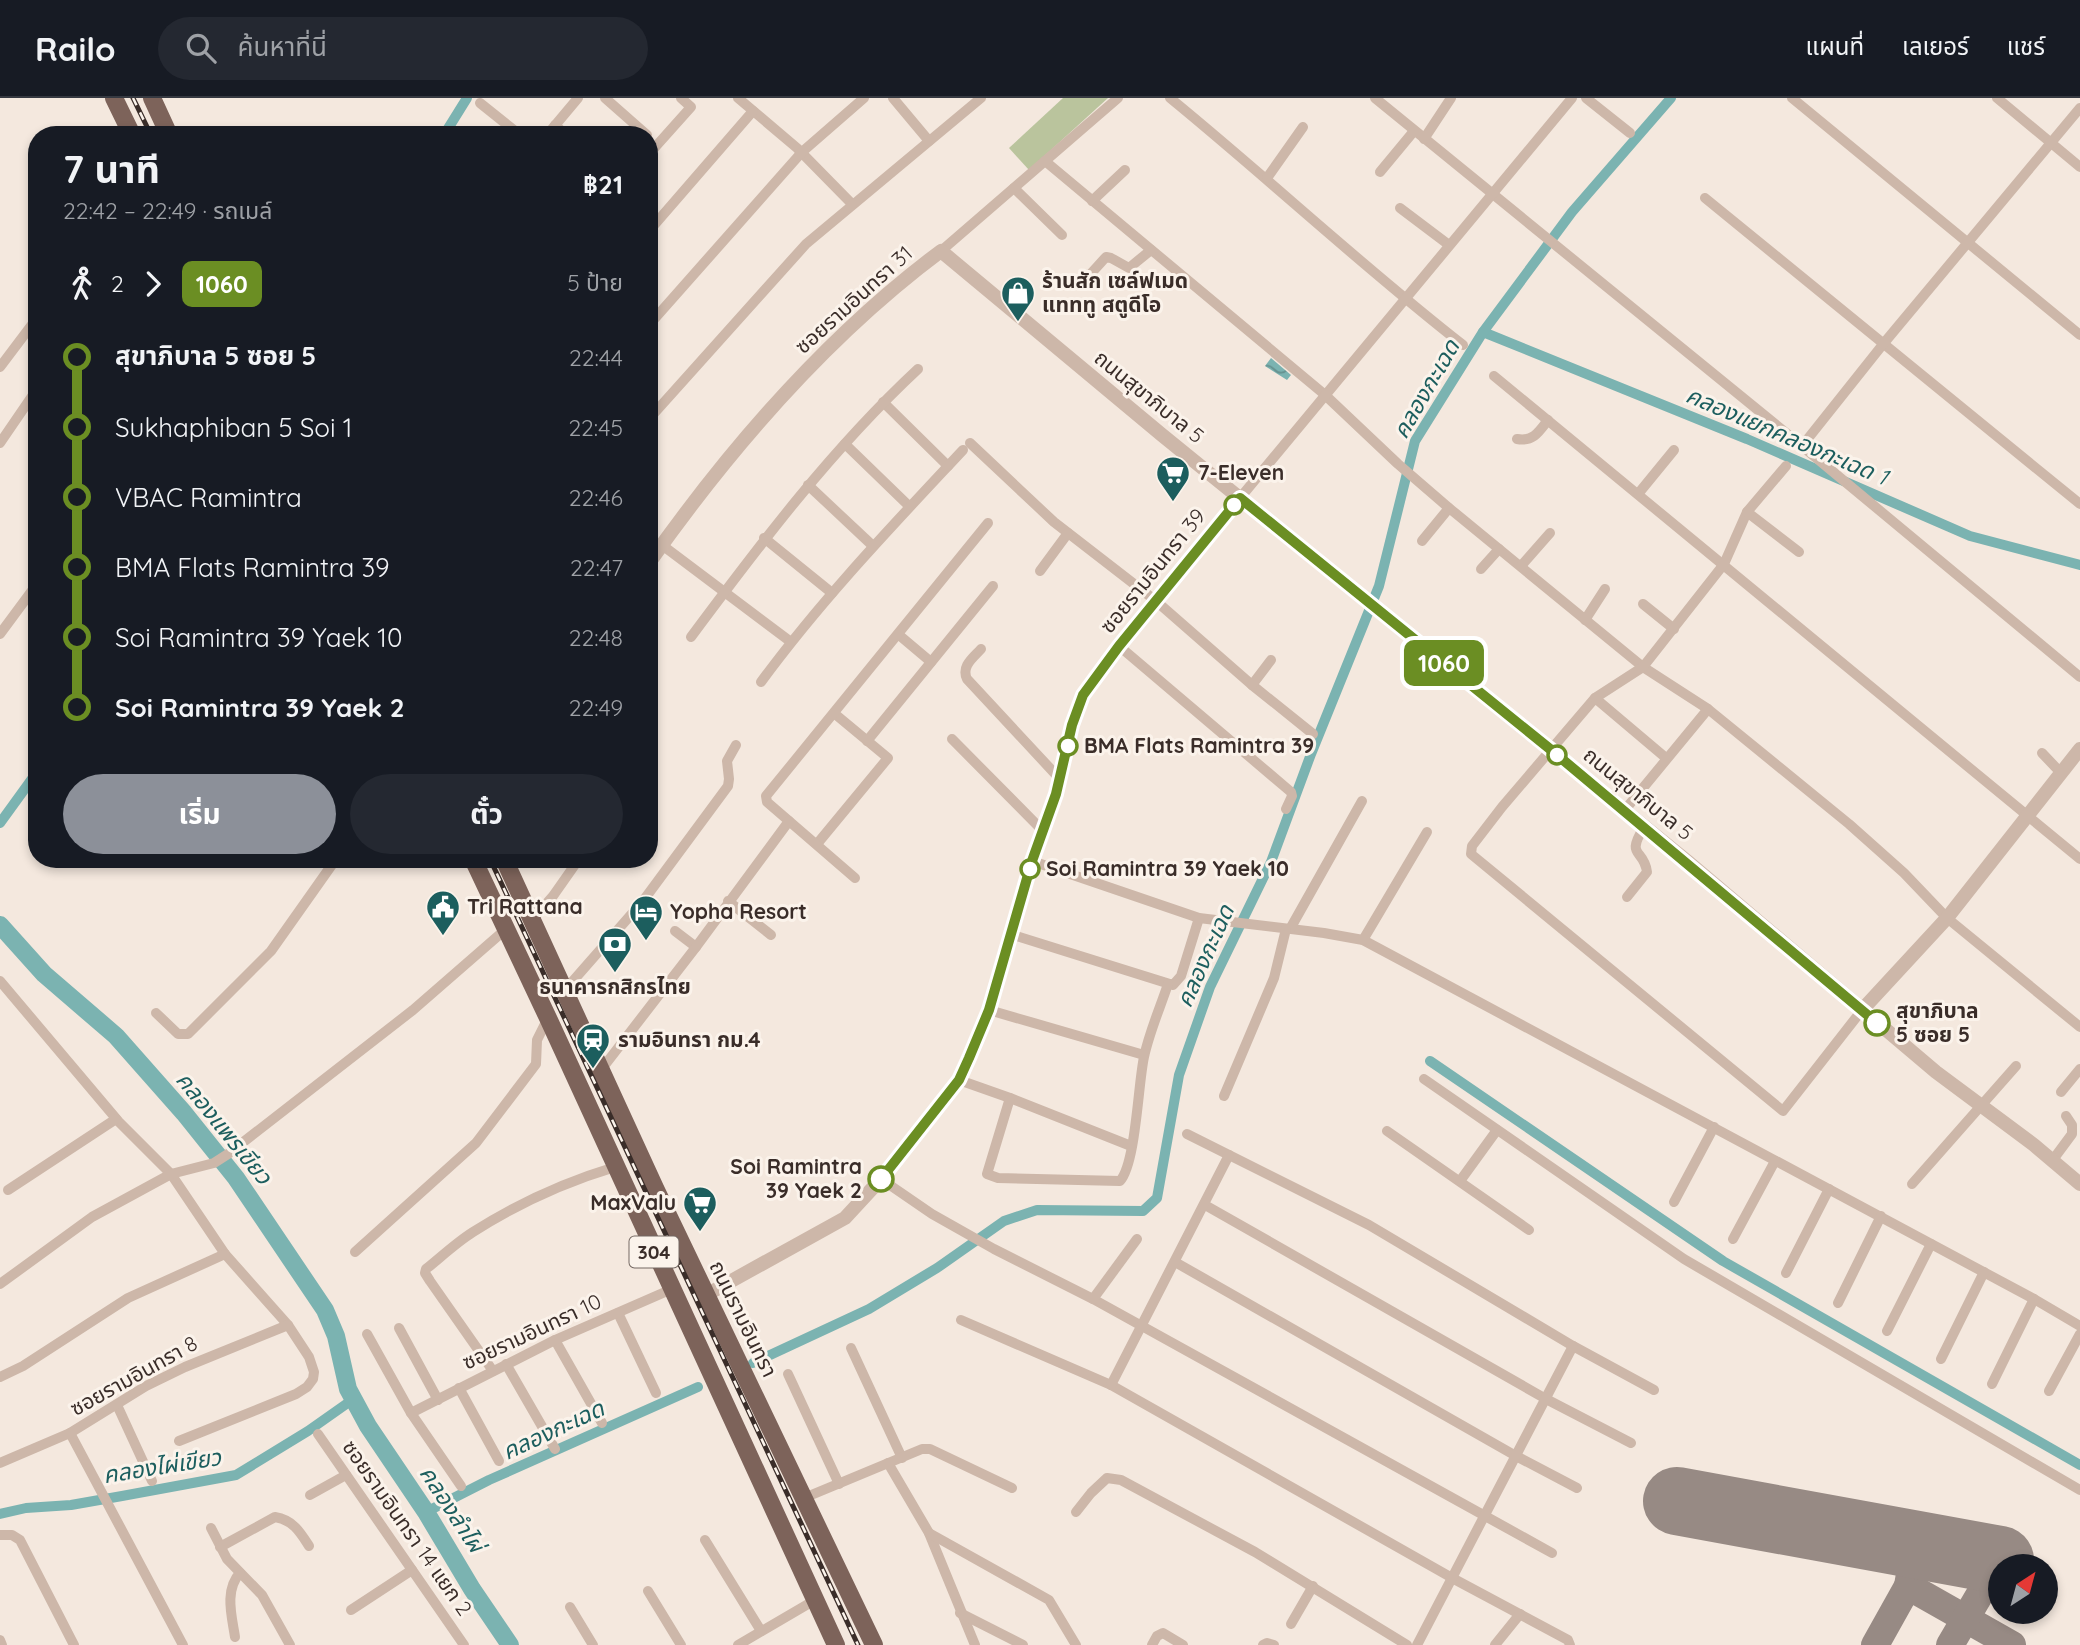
<!DOCTYPE html>
<html lang="th">
<head>
<meta charset="utf-8">
<style>
	body { margin:0; font-family:Quicksand,"Noto Sans Thai",sans-serif; background:#242831; color:#f1f3f6; height:100vh; display:flex; flex-direction:column; font-size:26px; white-space:nowrap }
	* { box-sizing:border-box; margin:0 }
	p { font-size:23px; color:#9ea1a6 }
	.icon { flex:none; width:38px; height:38px; fill:none; stroke:currentColor; stroke-width:2; stroke-linecap:round; stroke-linejoin:round }
	.map { position:relative; flex:1; overflow:hidden }
	.panel { position:absolute; left:28px; top:28px; width:630px; height:742px; display:flex; flex-direction:column; background:#171b24; border-radius:28px; box-shadow:0 4px 10px #0003 }
	.panel>* { flex:none }
	.badge { padding:0 14px; border-radius:10px; font-size:24px; line-height:46px }
	.needle { width:46px; rotate:36deg }
	.fabs { position:absolute; left:1988px; top:1456px; display:grid; gap:14px }
	.fabs a { display:grid; place-items:center; width:70px; height:70px; border-radius:50%; background:#171b24; box-shadow:0 4px 10px #0003; font-size:35px }
	.map>.badge { position:absolute; translate:-50% -50%; box-shadow:0 0 0 4px #fff }
	.legs { display:flex; align-items:center; gap:10px; height:77px; padding:0 35px; font-size:23px }
	.legs p { margin-inline-start:auto }
	.summary { display:flex; align-items:center; justify-content:space-between; height:119px; padding:0 35px }
	h1 { font-size:38px; font-weight:700; line-height:52px }
	.button { display:flex; gap:14px; margin-top:auto; padding:14px 35px }
	.button a { flex:1; height:80px; border-radius:42px; background:#8c9099; color:#fff; font-size:28px; font-weight:700; line-height:80px; text-align:center }
	.button a+a { background:#242831; color:#f1f3f6 }
	ul { padding:0 35px; list-style:none }
	li { display:flex; align-items:center; gap:24px; height:70px; font-size:26px }
	li i { display:grid; place-items:center; width:10px; height:100%; margin:0 9px; background:currentColor }
	li i::after { content:''; width:18px; height:18px; margin:-9px; border:5px solid; border-radius:50%; background:#171b24 }
	li p { margin-inline-start:auto }
	li:first-child i { background:linear-gradient(#0000 50%,currentColor 0) }
	li:last-child i { background:linear-gradient(currentColor 50%,#0000 0) }
	header { display:flex; align-items:center; gap:42px; box-sizing:border-box; height:98px; padding:0 35px; background:#171b24; border-bottom:2px solid #363941 }
	header strong { font-size:33px }
	nav { display:flex; gap:38px; margin-inline-start:auto; font-size:24px }
	.search { width:490px; height:63px; background:#242831; display:flex; align-items:center; gap:18px; box-sizing:border-box; padding:0 24px; border-radius:38px; color:#9ea1a6; font-size:26px }
	.map>svg:first-child { display:block }
</style>
</head>
<body>
<header>
<strong>Railo</strong>
<div class="search"><svg class="icon" aria-label="search" viewBox="0 0 24 24"><circle cx="10" cy="10" r="6"/><path d="M15 15l6 6"/></svg>ค้นหาที่นี่</div>
<nav><a>แผนที่</a><a>เลเยอร์</a><a>แชร์</a></nav>
</header>
<div class="map">
<svg width="2080" height="1547" viewBox="0 0 2080 1547">
	<defs>
		<pattern id="water-waves" width="16" height="10" patternUnits="userSpaceOnUse" patternTransform="scale(1.75)"><rect width="16" height="10" fill="#7bb3b1"/><path d="M0 5q4-4 8 0t8 0" fill="none" stroke="#669290"/></pattern>
	</defs>
	<rect width="100%" height="100%" fill="#f4e8de"/>
	<!-- pitch -->
	<polygon fill="#bac49d" points="1063,0 1108,0 1029,72 1009,50"/>
	<!-- water -->
	<polygon fill="url(#water-waves)" points="1271,260 1291,277 1287,282 1265,268"/>
	<g fill="none" stroke-linecap="round" stroke-linejoin="round">
		<!-- canal -->
		<g stroke="#7bb3b1" stroke-width="10">
			<polyline points="444,37 467,0"/>
			<polyline points="1483,234 1747,341 1970,438 2080,467"/>
			<polyline points="0,725 37,674"/>
			<polyline points="1430,963 1723,1163 2080,1367"/>
			<polyline points="753,1265 869,1211 937,1170 1004,1123 1037,1112 1143,1113 1157,1100 1179,977 1210,889 1271,764 1311,656 1379,488 1415,343 1483,234 1572,114 1671,0"/>
			<polyline points="426,1414 489,1382 698,1289"/>
			<polyline points="0,1416 26,1410 71,1407 122,1398 236,1377 308,1333 352,1302"/>
		</g>
		<!-- river -->
		<polyline stroke="#7bb3b1" stroke-width="18" points="0,827 44,876 116,938 184,1015 236,1080 325,1212 336,1238 348,1291 368,1328 426,1414 472,1491 510,1547"/>
		<!-- taxiway -->
		<g stroke="#978a84" stroke-width="28">
			<polyline points="1908,1488 1915,1446"/>
			<polyline points="1875,1547 1908,1488 2012,1547"/>
			<polyline points="1950,1547 2000,1462"/>
		</g>
		<!-- runway -->
		<polyline stroke="#978a84" stroke-width="68" points="1677,1403 2000,1462"/>
		<!-- minor -->
		<g stroke="#cdb7a9" stroke-width="10">
			<polyline points="605,0 647,37"/>
			<polyline points="738,0 797,50 852,106"/>
			<polyline points="893,0 929,43"/>
			<path d="M1170,0C1269,81 1363,169 1463,247"/>
			<polyline points="1375,0 1802,348 2080,579"/>
			<polyline points="1586,0 1630,35"/>
			<polyline points="1792,0 2080,237"/>
			<polyline points="1997,0 2080,69"/>
			<polyline points="480,5 520,37"/>
			<polyline points="555,27 566,37"/>
			<polyline points="547,37 578,0"/>
			<polyline points="1424,41 1451,0"/>
			<polyline points="649,56 691,9 681,0"/>
			<polyline points="1045,63 1324,296 1398,366 1449,410 1643,569 1708,611 1849,726 1904,775 1947,820 2080,929"/>
			<polyline points="1380,74 1414,33"/>
			<polyline points="1267,80 1303,29"/>
			<polyline points="1014,90 1062,137"/>
			<polyline points="1705,100 2080,406"/>
			<polyline points="1092,103 1125,72"/>
			<polyline points="1400,110 1449,147"/>
			<polyline points="649,133 753,13"/>
			<polyline points="941,153 1118,0"/>
			<polyline points="1086,181 1106,159 1111,160 1129,170 1151,152"/>
			<polyline points="649,227 802,54 864,0"/>
			<polyline points="0,269 37,220"/>
			<polyline points="1494,278 2080,761"/>
			<polyline points="883,304 948,368"/>
			<polyline points="649,321 806,146 981,0"/>
			<path d="M1517,341C1533,344 1539,334 1548,322"/>
			<polyline points="0,345 37,291"/>
			<polyline points="970,345 1054,424 1156,503 1252,587 1313,636"/>
			<polyline points="845,346 909,408"/>
			<polyline points="1802,348 1884,245 2080,10"/>
			<polyline points="1786,368 1747,414 1724,466 1643,569 1595,600 1502,709 1472,748 1471,756 1783,1013 1862,912"/>
			<polyline points="808,387 873,448"/>
			<polyline points="1638,396 1674,352"/>
			<polyline points="1240,400 1572,0"/>
			<polyline points="1747,414 1799,454"/>
			<polyline points="764,440 832,495"/>
			<polyline points="1422,443 1449,410"/>
			<polyline points="662,447 791,544"/>
			<polyline points="1521,468 1550,435"/>
			<polyline points="1481,471 1499,451"/>
			<polyline points="1040,473 1068,435"/>
			<polyline points="1643,506 1674,531"/>
			<polyline points="1585,522 1605,491"/>
			<polyline points="0,536 37,486"/>
			<polyline points="899,537 931,564"/>
			<path d="M691,539C761,445 832,351 918,271"/>
			<polyline points="1119,548 1291,694 1292,698 1286,711"/>
			<path d="M981,551C973,560 961,568 967,581L1059,680"/>
			<path d="M761,584C822,501 893,427 963,352"/>
			<polyline points="1252,587 1271,562"/>
			<polyline points="1595,600 1666,660"/>
			<polyline points="952,641 1043,733"/>
			<polyline points="867,643 993,488"/>
			<polyline points="2042,655 2061,675"/>
			<polyline points="1624,713 1708,611"/>
			<polyline points="817,746 888,660 835,616"/>
			<polyline points="1032,763 1199,820 1324,835 1363,842 2034,1201 2080,1228"/>
			<polyline points="855,780 767,704 766,698 988,425"/>
			<path d="M1627,799L1647,774C1644,750 1625,760 1644,729"/>
			<polyline points="728,803 771,837"/>
			<polyline points="532,822 553,798 579,761"/>
			<polyline points="1290,831 1362,703"/>
			<polyline points="675,833 696,849"/>
			<polyline points="1010,836 1173,887 1181,878 1199,820"/>
			<polyline points="1363,842 1427,734"/>
			<polyline points="0,883 119,1024 171,1076 225,1156 288,1227 309,1259 314,1274 313,1281 307,1289 296,1296 179,1343"/>
			<polyline points="565,892 643,803 728,688 729,681 727,663 736,647"/>
			<polyline points="989,912 1144,957"/>
			<polyline points="156,915 178,936 188,936 271,853 336,761"/>
			<polyline points="601,972 696,849 789,723"/>
			<polyline points="1424,981 1684,1161 2080,1392"/>
			<polyline points="959,982 1010,1000 1131,1048"/>
			<polyline points="2061,994 2080,971"/>
			<polyline points="1224,998 1274,880 1286,831"/>
			<path d="M1010,1000L987,1076L998,1080L1120,1083C1136,1065 1138,986 1144,959C1149,935 1160,910 1168,886"/>
			<polyline points="1387,1033 1529,1132"/>
			<polyline points="1187,1036 1369,1127 1573,1248 1654,1292"/>
			<polyline points="2052,1063 2072,1036 2072,1027 2066,1018"/>
			<polyline points="881,1081 932,1116 994,1151 1093,1201 1552,1455"/>
			<polyline points="1460,1083 1497,1032"/>
			<polyline points="1912,1086 2016,968"/>
			<polyline points="8,1092 116,1021"/>
			<polyline points="1674,1104 1714,1029"/>
			<polyline points="1205,1107 1546,1301 1631,1345"/>
			<polyline points="1733,1141 1775,1063"/>
			<polyline points="355,1154 476,1045 536,966 537,942 548,920"/>
			<polyline points="1175,1164 1516,1358 1577,1390"/>
			<polyline points="1786,1175 1829,1091"/>
			<polyline points="0,1186 92,1119 171,1076 214,1065 228,1056 413,912 506,831"/>
			<polyline points="1093,1201 1137,1141"/>
			<polyline points="1838,1205 1881,1118"/>
			<polyline points="618,1215 656,1295"/>
			<polyline points="961,1222 1111,1287 1454,1481 1568,1542 1570,1547"/>
			<polyline points="399,1230 438,1302"/>
			<polyline points="1887,1233 1931,1146"/>
			<polyline points="367,1236 411,1315 461,1388"/>
			<polyline points="555,1242 602,1325"/>
			<polyline points="851,1250 902,1360"/>
			<polyline points="1941,1261 1984,1174"/>
			<polyline points="506,1266 555,1351"/>
			<path d="M493,1273L430,1183L425,1175L426,1171C441,1159 457,1144 473,1134C517,1106 565,1084 615,1069"/>
			<polyline points="788,1276 839,1386"/>
			<polyline points="0,1279 23,1268 128,1200 225,1156"/>
			<polyline points="1992,1286 2034,1201"/>
			<polyline points="1111,1287 1229,1057"/>
			<polyline points="459,1290 499,1363"/>
			<polyline points="2049,1293 2080,1236"/>
			<polyline points="117,1307 152,1383"/>
			<polyline points="411,1315 555,1242 672,1191"/>
			<polyline points="70,1335 183,1547"/>
			<polyline points="318,1336 464,1547"/>
			<polyline points="0,1365 70,1335 146,1288 185,1269 288,1227"/>
			<polyline points="888,1365 929,1435 975,1547"/>
			<polyline points="310,1397 346,1377"/>
			<polyline points="804,1400 922,1351 930,1351 1012,1390"/>
			<polyline points="1076,1414 1091,1395 1107,1380 1121,1382 1255,1454 1407,1547"/>
			<polyline points="211,1430 227,1461 262,1497 290,1547"/>
			<polyline points="929,1435 1049,1502 1076,1547"/>
			<polyline points="0,1437 12,1437 20,1442 74,1547"/>
			<polyline points="705,1442 761,1533"/>
			<path d="M220,1449L275,1419C293,1422 300,1434 309,1448"/>
			<polyline points="648,1493 681,1547"/>
			<polyline points="570,1509 593,1547"/>
			<polyline points="351,1512 412,1472"/>
			<polyline points="960,1515 1023,1547"/>
			<polyline points="1291,1526 1313,1488"/>
			<path d="M235,1539C232,1519 224,1492 240,1475"/>
			<polyline points="0,1542 2,1547"/>
			<polyline points="738,1547 815,1502"/>
			<polyline points="1152,1547 1157,1538 1163,1535 1183,1547"/>
			<polyline points="1263,1547 1267,1545 1274,1547"/>
			<polyline points="1417,1547 1573,1248"/>
			<polyline points="1495,1547 1520,1516"/>
		</g>
		<!-- tertiary -->
		<g stroke="#cdb7a9" stroke-width="14">
			<path d="M649,465C731,349 827,238 941,153L1162,337L1688,764L1936,974L2034,1047L2080,1086"/>
			<polyline points="1862,912 1947,820 2080,651"/>
			<polyline points="706,1197 845,1120 881,1081 959,982 989,912 1032,763 1056,696 1072,627 1083,597 1119,548 1240,400"/>
		</g>
		<!-- primary -->
		<g stroke="#7d635a" stroke-width="18">
			<polyline points="114,0 132,37"/>
			<polyline points="152,0 169,37"/>
			<polyline points="473,761 548,920 836,1547"/>
			<polyline points="504,761 655,1090 874,1547"/>
		</g>
		<!-- rail casing -->
		<g stroke="#3a2d29" stroke-width="5">
			<g id="rail">
				<polyline points="133,0 151,37"/>
				<polyline points="490,761 858,1547"/>
			</g>
		</g>
		<!-- rail -->
		<use href="#rail" stroke="#fbf3eb" stroke-width="2.5" stroke-dasharray="8" stroke-linecap="butt"/>
	</g>
	<g fill="none" stroke-linecap="round" stroke-linejoin="round">
		<!-- line-1 casing -->
		<g stroke="#fff" stroke-width="16">
			<polyline id="line-1" points="881,1081 959,982 969,960 989,912 1032,763 1056,696 1072,627 1083,597 1119,548 1240,400 1550,651 1877,925"/>
		</g>
		<!-- line-1 -->
		<use href="#line-1" stroke="#6b8e23" stroke-width="10"/>
	</g>
	<!-- icons -->
	<defs>
		<g id="shop-pin" transform="scale(1.75)"><path d="M0 17L-7.5 6A9.5 9.5 0 1 1 7.5 6Z" fill="#1c5e5e" stroke="#fbf3eb"/><path d="M-5-2.5h2.3a2.7 3.5 0 0 1 5.4 0H5L5.5 6h-11ZM-1.5-2.5h3a1.5 2.3 0 0 0-3 0Z" fill="#fff"/></g>
		<g id="supermarket-pin" transform="scale(1.75)"><path d="M0 17L-7.5 6A9.5 9.5 0 1 1 7.5 6Z" fill="#1c5e5e" stroke="#fbf3eb"/><path d="M-6-5.5h2.5l.6 2H6L4.5 2H-2.5L-4.4-4H-6ZM-1.5 3.2a1.3 1.3 0 1 0 .1 0ZM3 3.2a1.3 1.3 0 1 0 .1 0Z" fill="#fff"/></g>
		<g id="civic-pin" transform="scale(1.75)"><path d="M0 17L-7.5 6A9.5 9.5 0 1 1 7.5 6Z" fill="#1c5e5e" stroke="#fbf3eb"/><path d="M-.6-6.5H3V-4.5H.6V-3L4-1V1h2V6H-6V1h2V-1L-.6-3ZM-1.2 2.5V6h2.4V2.5Z" fill="#fff"/></g>
		<g id="hotel-pin" transform="scale(1.75)"><path d="M0 17L-7.5 6A9.5 9.5 0 1 1 7.5 6Z" fill="#1c5e5e" stroke="#fbf3eb"/><path d="M-6-4.5h1.5V1H6V5H4.5V3h-9V5H-6ZM-4 0a1.8 1.8 0 1 1 3.6 0ZM.5 0V-2.5h3Q6-2.5 6 0Z" fill="#fff"/></g>
		<g id="bank-pin" transform="scale(1.75)"><path d="M0 17L-7.5 6A9.5 9.5 0 1 1 7.5 6Z" fill="#1c5e5e" stroke="#fbf3eb"/><path d="M-6-4H6V4H-6ZM0-2.3a2.3 2.3 0 1 0 0 4.6a2.3 2.3 0 1 0 0-4.6Z" fill="#fff"/></g>
		<g id="station-pin" transform="scale(1.75)"><path d="M0 17L-7.5 6A9.5 9.5 0 1 1 7.5 6Z" fill="#1c5e5e" stroke="#fbf3eb"/><path d="M-3-6H3Q5-6 5-4V2Q5 4 3 4L4.5 6H3L1.5 4h-3L-3 6H-4.5L-3 4Q-5 4-5 2V-4Q-5-6-3-6ZM-3.5-4v3h7v-3ZM-3.5 1v1.5H-2V1ZM2 1v1.5H3.5V1Z" fill="#fff"/></g>
	</defs>
	<g fill-rule="evenodd">
		<use href="#shop-pin" x="1018" y="195"/>
		<use href="#supermarket-pin" x="1173" y="375"/>
		<use href="#civic-pin" x="443" y="809"/>
		<use href="#hotel-pin" x="646" y="814"/>
		<use href="#bank-pin" x="615" y="846"/>
		<use href="#station-pin" x="593" y="942"/>
		<use href="#supermarket-pin" x="700" y="1105"/>
	</g>
	<!-- markers -->
	<g fill="#fff" stroke="#6b8e23" stroke-width="3.5">
		<circle cx="1234" cy="407" r="9"/>
		<circle cx="1068" cy="648" r="9"/>
		<circle cx="1557" cy="657" r="9"/>
		<circle cx="1030" cy="771" r="9"/>
		<circle cx="1877" cy="925" r="12"/>
		<circle cx="881" cy="1081" r="12"/>
	</g>
	<g text-anchor="middle" stroke-width="6" stroke-linejoin="round" paint-order="stroke">
		<!-- shield labels -->
		<rect fill="#fbf3eb" stroke="#746863" stroke-width="2" x="629.5" y="1138.5" width="49" height="31" rx="5"/>
		<g font-size="19" font-weight="bold" fill="#3a2d29">
			<text x="654" y="1161">304</text>
		</g>
		<!-- poi labels -->
		<g font-size="21" font-weight="bold" fill="#3a2d29" stroke="#fbf3eb" text-anchor="start">
			<text x="1042" y="190">ร้านสัก เซล์ฟเมด<tspan x="1042" dy="24">แทททู สตูดีโอ</tspan></text>
			<text x="1198" y="382">7-Eleven</text>
			<text x="467" y="816">Tri Rattana</text>
			<text x="670" y="821">Yopha Resort</text>
			<text x="615" y="896" text-anchor="middle">ธนาคารกสิกรไทย</text>
			<text x="618" y="949">รามอินทรา กม.4</text>
			<text x="676" y="1112" text-anchor="end">MaxValu</text>
		</g>
		<!-- street labels -->
		<g font-size="21" fill="#3a2d29" stroke="#fbf3eb">
			<text transform="translate(854 202) rotate(-42)" y="7">ซอยรามอินทรา 31</text>
			<text transform="translate(1149 299) rotate(39)" y="7">ถนนสุขาภิบาล 5</text>
			<text transform="translate(1153 473) rotate(-51)" y="7">ซอยรามอินทรา 39</text>
			<text transform="translate(1638 696) rotate(39)" y="7">ถนนสุขาภิบาล 5</text>
			<text transform="translate(743 1221) rotate(64)" y="7">ถนนรามอินทรา</text>
			<text transform="translate(532 1234) rotate(-25)" y="7">ซอยรามอินทรา 10</text>
			<text transform="translate(134 1278) rotate(-29)" y="7">ซอยรามอินทรา 8</text>
			<text transform="translate(407 1430) rotate(55)" y="7">ซอยรามอินทรา 14 แยก 2</text>
		</g>
		<!-- stop labels -->
		<g font-size="21" font-weight="bold" fill="#3a2d29" stroke="#fbf3eb" text-anchor="start">
			<text x="1084" y="655">BMA Flats Ramintra 39</text>
			<text x="1046" y="778">Soi Ramintra 39 Yaek 10</text>
			<text x="1896" y="920">สุขาภิบาล<tspan x="1896" dy="24">5 ซอย 5</tspan></text>
			<text x="862" y="1076" text-anchor="end">Soi Ramintra<tspan x="862" dy="24">39 Yaek 2</tspan></text>
		</g>
		<!-- water labels -->
		<g font-size="23" font-style="italic" fill="#1c5e5e" stroke="#fbf3eb">
			<text transform="translate(1426 291) rotate(-60)" y="8">คลองกะเฉด</text>
			<text transform="translate(1787 338) rotate(23)" y="8">คลองแยกคลองกะเฉด 1</text>
			<text transform="translate(1205 858) rotate(-66)" y="8">คลองกะเฉด</text>
			<text transform="translate(224 1030) rotate(51)" y="8">คลองแพรเขียว</text>
			<text transform="translate(553 1332) rotate(-25)" y="8">คลองกะเฉด</text>
			<text transform="translate(162 1368) rotate(-9)" y="8">คลองไผ่เขียว</text>
			<text transform="translate(452 1411) rotate(57)" y="8">คลองลำไผ่</text>
		</g>
	</g>
</svg>
<div class="fabs">
<a><svg class="needle" viewBox="-14 -14 28 28"><path d="M0-13l5 13h-10z" fill="#e53935"/><path d="M0 13l5-13h-10z" fill="#9ea1a6"/></svg></a>
</div>
<b class="badge" style="left:1444px;top:565px;background:#6b8e23;color:#fff">1060</b>
<section class="panel">
<div class="summary"><div><h1>7 นาที</h1><p>22:42 – 22:49 · รถเมล์</p></div><b>฿21</b></div>
<div class="legs"><svg class="icon" aria-label="walk" viewBox="0 0 24 24"><circle cx="13" cy="4" r="2"/><path d="M13 8l-2 6 4 7M11 14l-3 7M7 12l3-4h3l4 4"/></svg>2<svg class="icon" aria-label="forward" viewBox="0 0 24 24"><path d="M9 5l7 7-7 7"/></svg><b class="badge" style="background:#6b8e23;color:#fff">1060</b><p>5 ป้าย</p></div>
<ul>
<li><i style="color:#6b8e23"></i><b>สุขาภิบาล 5 ซอย 5</b><p>22:44</p></li>
<li><i style="color:#6b8e23"></i><span>Sukhaphiban 5 Soi 1</span><p>22:45</p></li>
<li><i style="color:#6b8e23"></i><span>VBAC Ramintra</span><p>22:46</p></li>
<li><i style="color:#6b8e23"></i><span>BMA Flats Ramintra 39</span><p>22:47</p></li>
<li><i style="color:#6b8e23"></i><span>Soi Ramintra 39 Yaek 10</span><p>22:48</p></li>
<li><i style="color:#6b8e23"></i><b>Soi Ramintra 39 Yaek 2</b><p>22:49</p></li>
</ul>
<div class="button"><a>เริ่ม</a><a>ตั๋ว</a></div>
</section>
</div>
</body>
</html>
